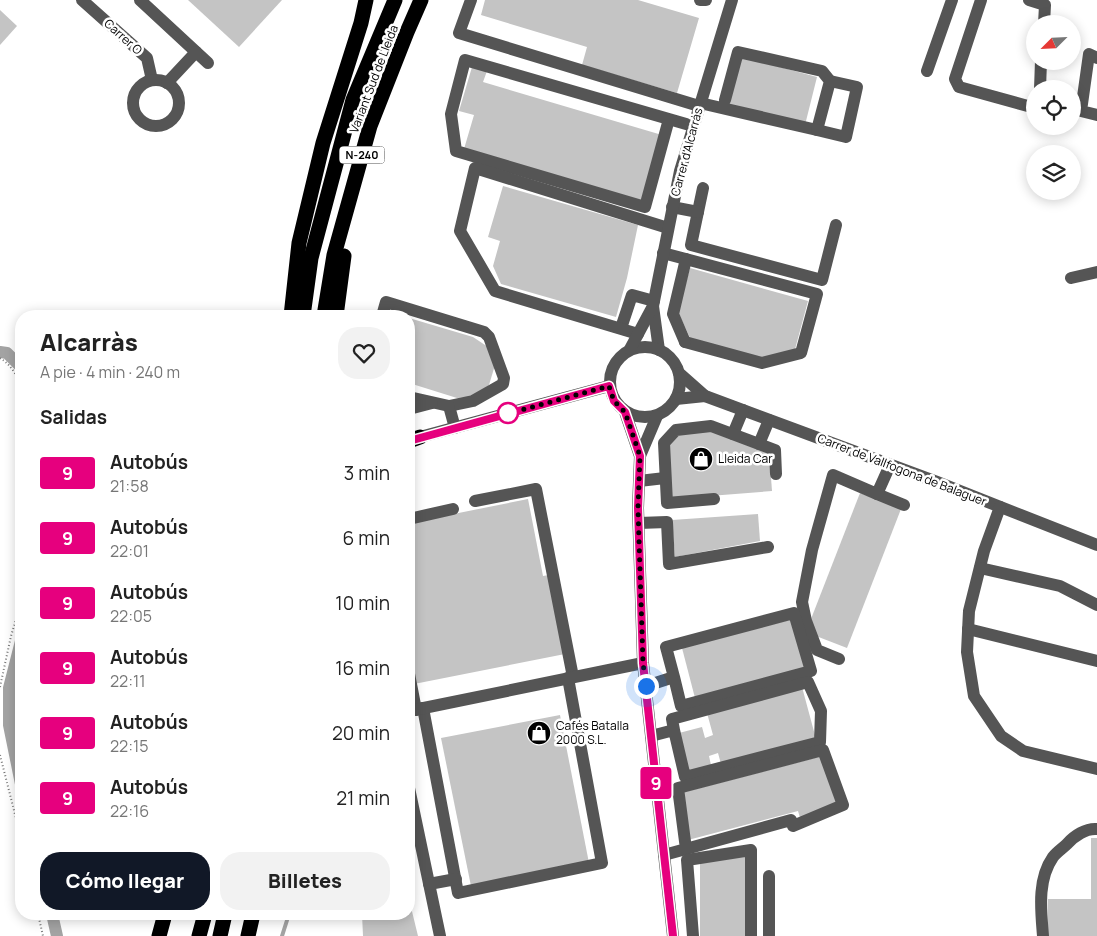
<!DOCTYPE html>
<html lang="es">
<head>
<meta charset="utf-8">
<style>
	body { margin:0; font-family:Manrope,sans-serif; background:#f2f2f2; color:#222; height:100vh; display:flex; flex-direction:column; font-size:19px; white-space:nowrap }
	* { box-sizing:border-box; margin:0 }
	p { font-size:16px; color:#767676 }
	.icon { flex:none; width:28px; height:28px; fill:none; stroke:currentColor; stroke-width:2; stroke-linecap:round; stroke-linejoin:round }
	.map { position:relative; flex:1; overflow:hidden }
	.sheet { position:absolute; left:15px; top:310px; width:400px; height:610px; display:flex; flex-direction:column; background:#fff; border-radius:20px; box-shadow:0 2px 12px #0003 }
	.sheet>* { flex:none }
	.badge { padding:0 10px; border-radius:4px; font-size:18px; line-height:32px }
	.needle { width:32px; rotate:246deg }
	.buttons { position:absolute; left:1026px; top:15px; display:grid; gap:10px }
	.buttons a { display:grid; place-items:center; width:55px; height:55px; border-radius:50%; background:#fff; box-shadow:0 2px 12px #0003; font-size:25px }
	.you { position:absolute; width:25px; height:25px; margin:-12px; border:4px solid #fff; border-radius:50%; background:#1a73e8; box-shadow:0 0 0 8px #1a73e833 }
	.map>.badge { position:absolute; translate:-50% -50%; box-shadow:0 0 0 2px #fff }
	h2 { padding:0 25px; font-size:19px; line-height:45px }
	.round { display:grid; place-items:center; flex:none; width:52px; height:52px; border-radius:20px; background:#f2f2f2 }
	.head { display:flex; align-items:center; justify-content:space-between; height:85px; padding:0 25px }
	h1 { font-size:24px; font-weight:800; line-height:38px }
	.primary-button { display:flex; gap:10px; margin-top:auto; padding:10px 25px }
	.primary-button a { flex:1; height:58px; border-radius:20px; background:#111827; color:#fff; font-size:20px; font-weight:800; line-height:58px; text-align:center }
	.primary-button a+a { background:#f2f2f2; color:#222 }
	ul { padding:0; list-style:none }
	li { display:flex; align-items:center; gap:15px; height:65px; padding:0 25px }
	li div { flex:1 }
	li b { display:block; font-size:19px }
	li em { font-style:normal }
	li .badge { min-width:55px; font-weight:700; text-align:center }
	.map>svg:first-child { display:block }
</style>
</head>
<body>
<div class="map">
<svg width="1097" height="936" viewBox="0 0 1097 936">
	<rect width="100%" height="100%" fill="#fff"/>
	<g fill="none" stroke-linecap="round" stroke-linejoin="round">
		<!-- stream -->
		<polyline stroke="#a3a3a3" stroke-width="4" points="282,936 289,914"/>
		<!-- canal -->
		<g stroke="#a3a3a3" stroke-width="12">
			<polyline points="0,352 7,353 21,367"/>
			<polyline points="21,641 9,688 9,725 21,784"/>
			<polyline points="52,914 57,936"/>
		</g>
	</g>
	<!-- building -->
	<g fill="#c4c4c4">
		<polygon points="188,0 282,0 239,47"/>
		<polygon points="485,0 638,0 699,18 677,93 582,65 587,47 481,15"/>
		<polygon points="0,10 17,26 0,45"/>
		<polygon points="742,57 817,77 805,125 729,105"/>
		<polygon points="472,67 487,71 483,82 662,135 643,202 464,149 474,115 459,111"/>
		<polygon points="503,186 638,225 627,278 616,317 501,284 493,266 500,241 488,237"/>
		<polygon points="690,268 808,301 794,353 762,360 691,340 678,312"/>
		<polygon points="409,318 473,337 488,347 495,365 489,385 474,397 457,398 409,383"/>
		<polygon points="715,430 769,451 772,491 671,499 667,447 678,433"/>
		<polygon points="860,493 901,509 847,648 816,636 811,619"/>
		<polygon points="528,499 543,576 549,575 565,654 414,684 409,656 409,523"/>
		<polygon points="758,514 760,541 675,557 672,520"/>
		<polygon points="793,619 806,669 695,698 682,648"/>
		<polygon points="802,687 816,739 721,764 718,753 709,756 711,765 689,771 679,733 702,727 705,738 713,735 707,713"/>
		<polygon points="560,715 589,863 471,886 441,738"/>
		<polygon points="822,756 839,803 801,821 798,811 688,840 684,792"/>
		<polygon points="1091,838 1097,838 1097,936 1048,936 1048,899 1091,899"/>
		<polygon points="748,855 748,936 700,936 700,863"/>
		<polygon points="409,899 418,936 363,936 362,914 409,914"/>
	</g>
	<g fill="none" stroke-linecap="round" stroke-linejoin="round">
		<!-- path -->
		<g stroke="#777" stroke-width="2" stroke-dasharray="1 2.5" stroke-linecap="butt">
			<path d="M0,358C10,364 16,374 21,384"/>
			<polyline points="0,687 11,636 21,603"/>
			<polyline points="0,755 21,838"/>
			<polyline points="38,914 43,936"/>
		</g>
		<!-- minor -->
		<g stroke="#555" stroke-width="12">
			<polyline points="82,0 147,58 152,80"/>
			<polyline points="140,0 208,63"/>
			<polyline points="471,0 459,33 699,106"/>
			<polyline points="700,0 706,0"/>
			<polyline points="981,0 955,79 959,87 1035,108"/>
			<polyline points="1029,0 1045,5 1044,24"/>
			<polyline points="1097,58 1089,54 1081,111 1097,115"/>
			<polyline points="927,71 952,0"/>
			<circle cx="156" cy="103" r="23"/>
			<polyline points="167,83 196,52"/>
			<polyline points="1040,89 1041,61"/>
			<polyline points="700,103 817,130 830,81 822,71 738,52 725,100"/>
			<polyline points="669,119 645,207 456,151 451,114 465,60 693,126"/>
			<polyline points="817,130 846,137 857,87 830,81"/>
			<polyline points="703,188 691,245 822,280 836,225"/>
			<polyline points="672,207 698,212"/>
			<polyline points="663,253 817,294 801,353 762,363 685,342"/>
			<polyline points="1071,278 1097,272"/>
			<polyline points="653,306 659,350"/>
			<polyline points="382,316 386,302 484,332 489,337 504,378 503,384 473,401 449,406 455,428"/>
			<polyline points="621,328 632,295 654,301"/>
			<polyline points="638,334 495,291 460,231 475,168 668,228"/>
			<polyline points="685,342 673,314 686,259"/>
			<circle cx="645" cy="382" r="35"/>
			<polyline points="630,349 653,306 680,171 732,0"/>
			<polyline points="679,373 705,396 937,482 1097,545"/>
			<polyline points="409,397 449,406"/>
			<polyline points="676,399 705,396"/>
			<polyline points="409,409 432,403"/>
			<polyline points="625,412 640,456"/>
			<polyline points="657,416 640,456 638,508 643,663 673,936"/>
			<polyline points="733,434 743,410"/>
			<polyline points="420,437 609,386"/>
			<polyline points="759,444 769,420"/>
			<polyline points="639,481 665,478"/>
			<polyline points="877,494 904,505"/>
			<polyline points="714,499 667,503 664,443 676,430 711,426 775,450 776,474"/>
			<polyline points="475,501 536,489 573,677"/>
			<polyline points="1000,507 984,551 969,611 967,652 974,696 1001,736 1023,751 1097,769"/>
			<polyline points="409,519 453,509"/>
			<polyline points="639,523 667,522 669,564 768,547"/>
			<polyline points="980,568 1060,586 1097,605"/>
			<polyline points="968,629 1097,661"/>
			<polyline points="839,659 817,650 806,621 802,602 812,550 833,475 877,494 890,465"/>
			<polyline points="409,674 416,710"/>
			<polyline points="646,686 674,677 681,706 811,671 794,613 666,647 674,677"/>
			<polyline points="423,708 458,893 602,863 568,678"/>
			<polyline points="409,711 643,663"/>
			<polyline points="651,736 674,730 685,777 820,742 821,711 808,682 672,719 674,730"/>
			<polyline points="409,788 440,936"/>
			<polyline points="664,855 791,820 793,826 843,805 823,750 678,788 686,849"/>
			<polyline points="769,876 769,936"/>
			<polyline points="429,884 456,879"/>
			<polyline points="693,936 687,860 751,850 751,936"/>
			<path d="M1043,936C1041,910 1037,880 1053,857C1057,852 1063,848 1067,844C1074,836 1086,828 1097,829"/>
		</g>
		<!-- highway -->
		<g stroke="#000" stroke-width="15">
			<polyline points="291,316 299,243 323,143 361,23 366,0"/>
			<polyline points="303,316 311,258 353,100 395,0"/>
			<polyline points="324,316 334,255 370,126 407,32 421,0"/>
			<polyline points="336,316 344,256"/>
			<polyline points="409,441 420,437"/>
			<polyline points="159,936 165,914"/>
			<polyline points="199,936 205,914"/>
			<polyline points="220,936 225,914"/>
			<polyline points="248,936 253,914"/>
		</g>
	</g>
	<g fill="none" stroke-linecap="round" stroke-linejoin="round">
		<!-- line casing -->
		<g stroke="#fff" stroke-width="11">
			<polyline id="line" points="409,441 609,386 614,401 625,412 640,456 638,508 643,663 673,936"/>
		</g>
		<!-- line -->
		<use href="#line" stroke="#e6007e" stroke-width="8"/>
		<!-- walk -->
		<polyline stroke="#000" stroke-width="5" stroke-dasharray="0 9" points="508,413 503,415 609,386 614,401 625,412 640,456 638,508 643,663 646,686"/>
	</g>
	<!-- icons -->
	<defs>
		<g id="shop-disc" transform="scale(1.25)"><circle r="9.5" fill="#000" stroke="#fff"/><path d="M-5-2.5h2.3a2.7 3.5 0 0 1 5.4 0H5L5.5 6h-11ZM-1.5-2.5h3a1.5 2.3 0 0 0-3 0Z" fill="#fff"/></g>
	</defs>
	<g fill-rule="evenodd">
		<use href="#shop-disc" x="701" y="459"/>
		<use href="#shop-disc" x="539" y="733"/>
	</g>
	<!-- markers -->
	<circle fill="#fff" stroke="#e6007e" stroke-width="2.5" cx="508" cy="413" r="10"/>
	<g text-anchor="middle" stroke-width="5" stroke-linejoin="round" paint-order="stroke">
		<!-- shield labels -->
		<rect fill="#fff" stroke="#4c4c4c" stroke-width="1" x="339.5" y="146.5" width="45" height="17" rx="4"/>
		<g font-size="11" font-weight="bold" fill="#000">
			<text x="362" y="159">N-240</text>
		</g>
		<!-- street labels -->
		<g font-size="12" fill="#000" stroke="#fff">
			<text transform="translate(123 37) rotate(42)" y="4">Carrer O</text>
			<text transform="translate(374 79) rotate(-69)" y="4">Variant Sud de Lleida</text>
			<text transform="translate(687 152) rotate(-75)" y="4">Carrer d'Alcarràs</text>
			<text transform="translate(902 470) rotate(21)" y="4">Carrer de Vallfogona de Balaguer</text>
		</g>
		<!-- poi labels -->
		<g font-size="12" fill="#000" stroke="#fff" text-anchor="start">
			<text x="718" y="463">Lleida Car</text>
			<text x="556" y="730">Cafés Batalla<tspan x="556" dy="14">2000 S.L.</tspan></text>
		</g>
	</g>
</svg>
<div class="buttons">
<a><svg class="needle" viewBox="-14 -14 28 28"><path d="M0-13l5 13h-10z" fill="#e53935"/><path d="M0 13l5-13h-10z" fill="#767676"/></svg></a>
<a><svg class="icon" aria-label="locate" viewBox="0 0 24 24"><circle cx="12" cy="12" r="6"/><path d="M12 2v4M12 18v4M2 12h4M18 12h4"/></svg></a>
<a><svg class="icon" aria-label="layers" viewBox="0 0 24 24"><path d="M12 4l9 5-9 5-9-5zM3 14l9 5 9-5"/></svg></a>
</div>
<div class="you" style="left:646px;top:686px"></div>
<b class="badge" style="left:656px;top:783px;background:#e6007e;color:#fff">9</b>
<section class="sheet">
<div class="head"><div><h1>Alcarràs</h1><p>A pie · 4 min · 240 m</p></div><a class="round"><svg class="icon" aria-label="heart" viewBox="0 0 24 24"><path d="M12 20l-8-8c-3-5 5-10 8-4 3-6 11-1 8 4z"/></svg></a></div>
<h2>Salidas</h2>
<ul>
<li><span class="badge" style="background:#e6007e;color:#fff">9</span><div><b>Autobús</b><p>21:58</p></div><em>3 min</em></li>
<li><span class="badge" style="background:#e6007e;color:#fff">9</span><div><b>Autobús</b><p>22:01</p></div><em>6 min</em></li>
<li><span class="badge" style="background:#e6007e;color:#fff">9</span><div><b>Autobús</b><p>22:05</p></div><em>10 min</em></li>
<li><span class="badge" style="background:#e6007e;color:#fff">9</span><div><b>Autobús</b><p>22:11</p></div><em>16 min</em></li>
<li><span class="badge" style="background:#e6007e;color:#fff">9</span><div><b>Autobús</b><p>22:15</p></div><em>20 min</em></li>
<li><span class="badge" style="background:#e6007e;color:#fff">9</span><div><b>Autobús</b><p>22:16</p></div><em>21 min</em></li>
</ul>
<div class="primary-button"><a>Cómo llegar</a><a>Billetes</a></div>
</section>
</div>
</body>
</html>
